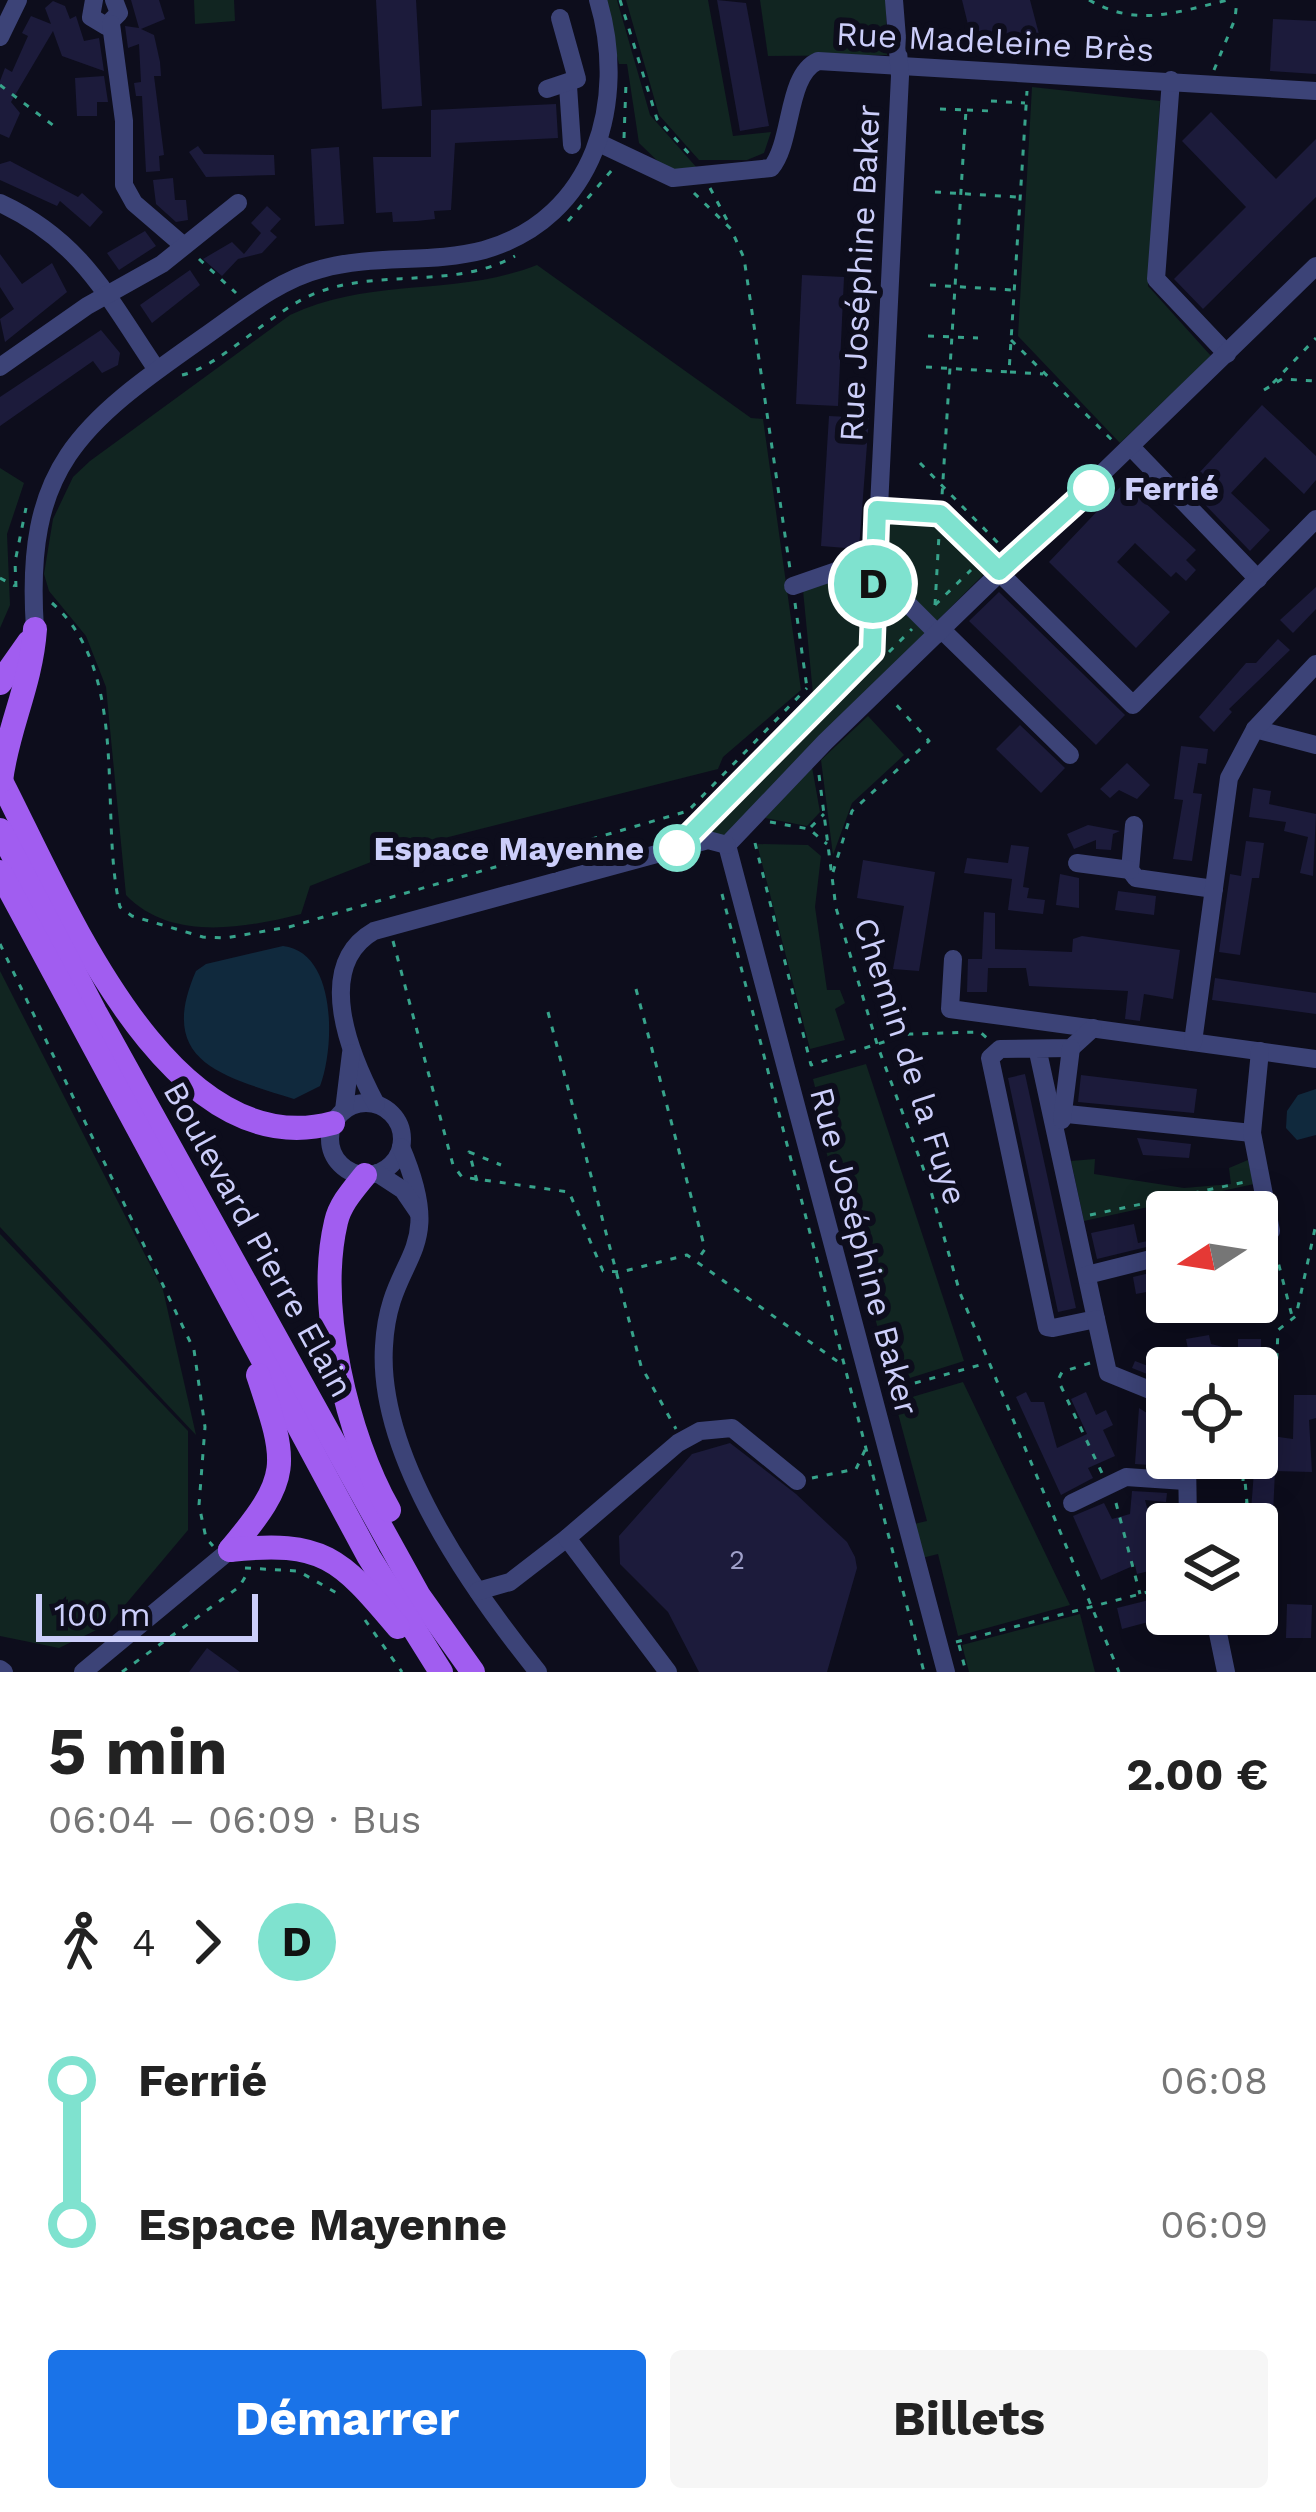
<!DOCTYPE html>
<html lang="fr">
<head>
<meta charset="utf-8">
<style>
	body { margin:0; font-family:"Work Sans",sans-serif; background:#f6f6f6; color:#222; height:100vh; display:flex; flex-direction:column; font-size:45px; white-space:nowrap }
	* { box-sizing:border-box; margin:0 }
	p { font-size:39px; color:#767676 }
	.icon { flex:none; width:66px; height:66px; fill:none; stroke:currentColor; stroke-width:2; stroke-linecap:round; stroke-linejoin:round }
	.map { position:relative; height:1672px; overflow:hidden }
	.details { display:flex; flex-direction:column; background:#fff; flex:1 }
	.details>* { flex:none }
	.badge { padding:0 24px; border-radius:39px; font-size:42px; line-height:78px }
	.needle { width:78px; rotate:258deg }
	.controls { position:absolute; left:1146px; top:1191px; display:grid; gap:24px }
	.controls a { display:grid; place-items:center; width:132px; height:132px; border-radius:12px; background:#fff; box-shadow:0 6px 30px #0003; font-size:60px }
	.scale { position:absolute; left:36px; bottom:30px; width:222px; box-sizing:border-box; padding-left:12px; border:6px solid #cccefa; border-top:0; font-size:33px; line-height:42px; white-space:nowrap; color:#cccefa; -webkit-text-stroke:9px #0d0d1c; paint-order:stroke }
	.map>.badge { position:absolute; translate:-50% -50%; box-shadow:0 0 0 6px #fff }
	.legs { display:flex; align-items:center; gap:18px; height:132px; padding:0 48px; font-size:39px }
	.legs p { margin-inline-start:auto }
	.summary { display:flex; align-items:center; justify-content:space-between; height:204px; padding:0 48px }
	h1 { font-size:66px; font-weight:700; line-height:90px }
	.action { display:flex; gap:24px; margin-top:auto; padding:24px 48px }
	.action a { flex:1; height:138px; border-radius:12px; background:#1a73e8; color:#fff; font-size:48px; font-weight:700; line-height:138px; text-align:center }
	.action a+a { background:#f6f6f6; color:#222 }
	ul { padding:0 48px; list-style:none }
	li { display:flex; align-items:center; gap:42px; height:144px; font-size:45px }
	li i { display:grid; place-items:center; width:18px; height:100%; margin:0 15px; background:currentColor }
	li i::after { content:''; width:30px; height:30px; margin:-15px; border:9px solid; border-radius:50%; background:#fff }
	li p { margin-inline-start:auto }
	li:first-child i { background:linear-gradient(#0000 50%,currentColor 0) }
	li:last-child i { background:linear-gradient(currentColor 50%,#0000 0) }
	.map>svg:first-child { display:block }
</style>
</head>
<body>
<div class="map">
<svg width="1316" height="1672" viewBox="0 0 1316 1672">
	<rect width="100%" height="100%" fill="#0d0d1c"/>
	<!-- green -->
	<g fill="#112521">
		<polygon points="194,0 234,0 235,21 195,24"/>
		<polygon points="603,0 617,0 650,115 697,168 667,170 639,143 627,64 619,64"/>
		<polygon points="626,0 708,0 733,136 771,132 764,153 747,160 699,160 659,115"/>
		<polygon points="760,0 886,0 887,55 768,56"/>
		<polygon points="1032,87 1160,101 1148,286 1211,356 1120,443 1018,336"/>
		<path d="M537,265L751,418L763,419L801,690L723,757L718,769L409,847L310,886L301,914C245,928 171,942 126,895L106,687L86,636L49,591L44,574L53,519L73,477L90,461L290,315C374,276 452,298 537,265Z"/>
		<polygon points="0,468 24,483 7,534 10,605 0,628"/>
		<path d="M886,517L938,520L988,570L935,623C897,583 883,575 886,517Z"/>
		<polygon points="868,571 863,649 813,694 803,590"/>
		<polygon points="881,586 927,633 725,835 711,839 708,829 877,654"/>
		<polygon points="868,716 904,755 852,803 833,855 821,760"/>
		<polygon points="812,767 820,812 807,826 765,818"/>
		<polygon points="757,844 808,845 821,856 815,907 827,990 840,990 845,1003 835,1009 845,1040 810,1049"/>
		<polygon points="0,971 163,1290 196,1435 0,1227"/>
		<polygon points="866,1064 964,1361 894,1383 814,1110 820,1107 813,1079"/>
		<polygon points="1095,1159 1094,1174 1184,1188 1231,1184 1229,1168 1248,1160 1254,1184 1084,1221 1071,1161"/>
		<polygon points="0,1234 188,1431 188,1530 109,1624 59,1648 0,1636"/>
		<polygon points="963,1382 1070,1605 958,1636 938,1554 922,1558 914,1524 927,1521 895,1402"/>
		<polygon points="1080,1614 1095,1672 969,1672 962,1645"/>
	</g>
	<!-- water -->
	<g fill="#10293d">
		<path d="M283,946C337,952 335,1047 320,1086L294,1099C222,1076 156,1062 196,971L206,964Z"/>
		<polygon points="1316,1089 1316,1135 1297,1140 1286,1128 1287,1111 1298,1095"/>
	</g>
	<!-- building -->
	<g fill="#1c1b3b">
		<polygon points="131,0 159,0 165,19 141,29 154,35 160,62 161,76 154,76 164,155 159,156 160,171 146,172 142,96 136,96 134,83 141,82 139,44 128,48 125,26 139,28"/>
		<polygon points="376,0 416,0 422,106 382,109"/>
		<polygon points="717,0 746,3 769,126 740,131"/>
		<polygon points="962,0 1030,0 1040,38 975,53"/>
		<polygon points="53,1 65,6 70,19 76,16 84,41 99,38 104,71 62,56 53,31 11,102 20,113 9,138 0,134 0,81 5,68 12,72 28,36 22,33 31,16 51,24 45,8"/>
		<polygon points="1273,19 1316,21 1316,74 1270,71"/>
		<polygon points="104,76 108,102 97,102 97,116 77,116 75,78"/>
		<polygon points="556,104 558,138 455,143 451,210 434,211 435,219 417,221 393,222 392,212 376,213 373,157 431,157 431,110"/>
		<polygon points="1211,112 1276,179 1316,139 1316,197 1203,309 1174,279 1246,207 1182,141"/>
		<polygon points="198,146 204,154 274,155 275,175 206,177 189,152"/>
		<polygon points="339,147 344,224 315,226 311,149"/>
		<polygon points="10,161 78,197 82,193 103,212 90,227 60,201 57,206 0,180 0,164"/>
		<polygon points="173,178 175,200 186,200 188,220 176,222 156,204 153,180"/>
		<polygon points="267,206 281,219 270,231 277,237 262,253 238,259 222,276 203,259 232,242 244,254 261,233 251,223"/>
		<polygon points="145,231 156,246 119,270 107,253"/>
		<polygon points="0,254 22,284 52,263 67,292 5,342 0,319 14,309 0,287"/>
		<polygon points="190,270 200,285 152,323 140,305"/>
		<polygon points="802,275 844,277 838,406 796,404"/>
		<polygon points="101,330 120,353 118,365 102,373 93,361 0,426 0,397"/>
		<polygon points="1262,405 1316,456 1316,480 1304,494 1265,457 1231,493 1270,530 1250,551 1187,486"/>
		<polygon points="829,416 869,418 859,549 821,546"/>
		<polygon points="1124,483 1196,550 1186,560 1196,570 1186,581 1176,572 1171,577 1135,543 1117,562 1170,612 1136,648 1049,562"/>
		<polygon points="1316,587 1316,609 1293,633 1280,620"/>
		<polygon points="999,592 1125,715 1096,745 969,621"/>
		<polygon points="1278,639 1290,650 1229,709 1232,712 1214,732 1199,717 1246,663 1256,663"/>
		<polygon points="1020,725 1065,768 1041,793 996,749"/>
		<polygon points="1181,746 1208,749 1206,764 1198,763 1193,793 1202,794 1192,861 1173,859 1183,800 1174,799"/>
		<polygon points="1127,763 1150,785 1137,799 1119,790 1110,798 1100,789"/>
		<polygon points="1253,788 1271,791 1269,804 1316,814 1313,876 1300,873 1308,837 1284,831 1286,822 1249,817"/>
		<polygon points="1088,825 1120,831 1113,834 1111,850 1096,849 1096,840 1074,849 1067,834"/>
		<polygon points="1246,841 1264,843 1259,878 1252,878 1240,955 1219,952 1230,874 1241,876"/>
		<polygon points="1011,845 1029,847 1023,887 1029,888 1027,898 1045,900 1043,914 1008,910 1012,879 964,873 967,858 1008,863"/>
		<polygon points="863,860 935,872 919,971 893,969 904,906 857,898"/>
		<polygon points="1060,874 1079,878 1079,908 1056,905"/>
		<polygon points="1118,891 1156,896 1154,915 1115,910"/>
		<polygon points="984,912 995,913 995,949 1072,952 1073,939 1082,936 1180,950 1173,999 1144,994 1140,1021 1125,1019 1128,991 1029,986 1026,968 988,968 987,992 967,992 968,959 982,959"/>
		<polygon points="1215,978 1316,993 1316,1014 1212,1000"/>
		<polygon points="1025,1074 1076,1308 1058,1312 1008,1078"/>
		<polygon points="1081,1075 1197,1089 1194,1113 1078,1102"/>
		<polygon points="1137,1138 1191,1144 1189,1158 1143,1155"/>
		<polygon points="1134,1224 1138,1243 1167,1237 1167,1242 1097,1259 1091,1233"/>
		<polygon points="1167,1269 1167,1288 1136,1294 1133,1277"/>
		<polygon points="1209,1335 1211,1344 1223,1347 1219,1360 1204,1351 1191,1364 1186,1339"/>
		<rect x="1238" y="1339" width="23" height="29"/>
		<polygon points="1153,1353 1191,1367 1191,1368 1167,1368 1167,1382 1132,1368 1135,1361 1148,1366"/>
		<polygon points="1026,1392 1031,1402 1044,1402 1057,1448 1087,1434 1071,1399 1086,1392 1096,1415 1106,1410 1113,1425 1103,1430 1115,1456 1088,1468 1093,1478 1061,1495 1016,1397"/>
		<polygon points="1294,1395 1316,1395 1316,1418 1309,1420 1312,1472 1275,1471 1271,1557 1257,1556 1257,1524 1250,1524 1254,1471 1247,1471 1248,1458 1257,1458 1257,1434 1293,1439"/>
		<polygon points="1139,1408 1156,1419 1154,1459 1165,1460 1165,1466 1135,1464"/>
		<polygon points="730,1443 796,1494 847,1542 855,1557 857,1568 827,1672 699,1672 668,1612 620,1564 619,1536 692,1454"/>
		<polygon points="1132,1491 1167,1493 1166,1502 1145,1500 1161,1562 1155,1563 1157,1569 1137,1574 1135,1565 1101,1580 1073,1516 1104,1503 1112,1519 1130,1514"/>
		<polygon points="1165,1596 1167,1617 1122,1629 1117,1608"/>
		<polygon points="1287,1604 1312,1605 1311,1638 1286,1638"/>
		<polygon points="207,1648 240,1672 189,1672"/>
	</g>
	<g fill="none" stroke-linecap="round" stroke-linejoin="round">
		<!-- path -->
		<g stroke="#37a38b" stroke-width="3" stroke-dasharray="6 9" stroke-linecap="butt">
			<polyline points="620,0 657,119 694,159"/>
			<path d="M1089,0C1138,28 1176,12 1228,0"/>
			<polyline points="1214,70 1235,19 1237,0"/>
			<polyline points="0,85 54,126"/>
			<polyline points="991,101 1025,103"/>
			<polyline points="940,109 966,110 942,496"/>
			<polyline points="967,110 991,111"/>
			<polyline points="624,138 626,83"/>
			<polyline points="710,188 728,222"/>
			<polyline points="935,192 1017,197"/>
			<polyline points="694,193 731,229 744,258 790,569"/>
			<polyline points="568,221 612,170"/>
			<polyline points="199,259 236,293"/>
			<polyline points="930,285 1012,290"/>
			<polyline points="928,336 978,338"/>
			<polyline points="1011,340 1114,442"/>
			<polyline points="926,367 1009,372 1027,91"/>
			<polyline points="1010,372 1043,374"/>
			<path d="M182,375C220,367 272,310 316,293C380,268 454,290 515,256"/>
			<polyline points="1273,383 1316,338"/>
			<polyline points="1264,390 1282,379 1316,381"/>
			<polyline points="920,463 1001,546"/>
			<polyline points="0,578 15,586"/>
			<polyline points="16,587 15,562 26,508"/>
			<path d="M52,603C132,673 98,815 120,907L132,916L203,937L225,938L289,927L688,811L807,688"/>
			<polyline points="795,603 807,688"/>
			<polyline points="935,605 939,535"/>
			<polyline points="935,605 971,570"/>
			<polyline points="889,652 912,629"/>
			<polyline points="819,775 836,908 878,1047 928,1181 960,1293 1119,1672"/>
			<polyline points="770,822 809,829 827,844"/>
			<polyline points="811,827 824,814"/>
			<polyline points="755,843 811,1065 909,1034 980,1032 989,1040"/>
			<polyline points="833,872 852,811 929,741 891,699"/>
			<polyline points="722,894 924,1672"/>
			<polyline points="393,941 453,1165 462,1177 569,1192 603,1271 621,1272 687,1255 844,1366"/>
			<polyline points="0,944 194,1350 205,1427 199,1505 206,1538 213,1546"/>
			<polyline points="636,989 705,1249 696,1262"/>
			<polyline points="548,1012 641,1366 676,1429"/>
			<polyline points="477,1181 469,1152 501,1165"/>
			<polyline points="1090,1215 1245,1182"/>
			<polyline points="1275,1250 1292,1316"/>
			<polyline points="1090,1363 1062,1372 1058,1380 1102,1473"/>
			<polyline points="886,1391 987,1363"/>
			<polyline points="1257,1404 1275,1401 1278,1330 1296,1316 1316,1224"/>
			<polyline points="812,1478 856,1469 866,1448"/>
			<polyline points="1243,1481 1244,1458"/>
			<polyline points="1116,1503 1140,1594"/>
			<polyline points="1240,1524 1235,1505 1247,1503 1245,1481"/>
			<polyline points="1247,1524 1247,1503"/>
			<polyline points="245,1568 298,1571 342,1596"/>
			<polyline points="365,1620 402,1672"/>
			<polyline points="1234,1624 1265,1615 1257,1584"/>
			<polyline points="956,1642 1167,1587"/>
			<polyline points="959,1645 966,1672"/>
			<polyline points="122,1672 239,1587 247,1574"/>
		</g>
		<!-- minor -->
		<g stroke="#3c4377" stroke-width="18">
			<polyline points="94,0 91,17 106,26 119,13 114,0"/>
			<polyline points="111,24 124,121 124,185 134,203 184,246"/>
			<polyline points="0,37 18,0"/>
			<polyline points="1171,80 1156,279 1227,354"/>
			<polyline points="568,86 572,145"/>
			<polyline points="547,89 577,79 560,18"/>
			<path d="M599,143L673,178L771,168C793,142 786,75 818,61L1316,91"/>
			<path d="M0,203C82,241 108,298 157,370"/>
			<polyline points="0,367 87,306 162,264 238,203"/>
			<polyline points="1132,448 1258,579"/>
			<polyline points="877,510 940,514 1133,705 1316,519"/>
			<polyline points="874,558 893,589 938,634"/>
			<polyline points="793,586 874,558"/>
			<path d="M35,629C24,467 78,425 204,337C240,312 278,280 321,269C374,254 431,264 484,250C596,218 628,100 598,0"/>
			<polyline points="942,630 1070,755"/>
			<polyline points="1255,729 1316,745"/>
			<polyline points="1134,825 1130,870 1136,878 1214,889"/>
			<polyline points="727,845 946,1672"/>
			<polyline points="727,845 825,742 1316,266"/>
			<polyline points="677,848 872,651 900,76 894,0"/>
			<polyline points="1077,863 1130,870"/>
			<polyline points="953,959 950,1009 1316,1059"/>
			<polyline points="1193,1042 1229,778 1255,729 1316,664"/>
			<polyline points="1038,1052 1096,1319 1053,1328 1047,1327 990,1058 1000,1049 1071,1048 1093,1028"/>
			<circle cx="366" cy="1139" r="36"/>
			<path d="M376,1104C350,1055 313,966 374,931L708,840L727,845"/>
			<polyline points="344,1110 351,1053"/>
			<polyline points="1067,1114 1252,1133"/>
			<polyline points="1062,1120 1071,1048"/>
			<path d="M401,1147C449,1259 389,1251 384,1346C377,1457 472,1590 538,1672"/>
			<polyline points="377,1173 403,1190 418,1212"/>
			<polyline points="1257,1234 1271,1231 1252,1133 1260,1051"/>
			<polyline points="1087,1275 1167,1255"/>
			<polyline points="1096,1319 1108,1373 1167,1397"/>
			<polyline points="1204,1368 1206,1364"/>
			<polyline points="1187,1458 1188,1524"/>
			<polyline points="1072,1503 1126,1477 1185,1481"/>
			<polyline points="478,1591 510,1582 567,1538"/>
			<polyline points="1214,1614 1226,1672"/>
			<polyline points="0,1669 4,1672"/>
			<polyline points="83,1672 230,1550"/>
			<polyline points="668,1672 567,1538 678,1443 700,1431 732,1428 797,1481"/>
		</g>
		<!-- major -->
		<g stroke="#a15df0" stroke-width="24">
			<polyline points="0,683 29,642"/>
			<path d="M0,779C60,894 167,1168 333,1123"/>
			<path d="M1,781C7,729 31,686 35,629"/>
			<polyline points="0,830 95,1012 419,1596 473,1672"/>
			<polyline points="0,872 369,1557 441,1672"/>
			<path d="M365,1175C353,1190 340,1204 336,1222C316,1307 347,1436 389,1510"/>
			<path d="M230,1550C292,1476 288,1465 258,1375"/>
			<path d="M230,1550C323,1540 340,1558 398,1627"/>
		</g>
	</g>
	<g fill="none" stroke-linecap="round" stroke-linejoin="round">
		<!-- line-1 casing -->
		<g stroke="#fff" stroke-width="27">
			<polyline id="line-1" points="677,848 872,651 877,510 940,514 999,571 1091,488"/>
		</g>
		<!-- line-1 -->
		<use href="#line-1" stroke="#7fe2cf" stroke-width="18"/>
	</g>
	<!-- markers -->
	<g fill="#fff" stroke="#7fe2cf" stroke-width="6">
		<circle cx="1091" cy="488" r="21"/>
		<circle cx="677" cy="848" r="21"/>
	</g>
	<g text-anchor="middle" stroke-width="12" stroke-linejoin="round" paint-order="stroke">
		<!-- number labels -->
		<g font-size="27" fill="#a0a1ca">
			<text x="737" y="1569">2</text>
		</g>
		<!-- street labels -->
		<g font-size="33" fill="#cccefa" stroke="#0d0d1c">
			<text transform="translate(995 41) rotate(3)" y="12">Rue Madeleine Brès</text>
			<text transform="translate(859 273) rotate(-87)" y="12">Rue Joséphine Baker</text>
			<text transform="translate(911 1061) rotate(72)" y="12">Chemin de la Fuye</text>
			<text transform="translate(259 1239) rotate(61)" y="12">Boulevard Pierre Elain</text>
			<text transform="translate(865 1251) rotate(75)" y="12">Rue Joséphine Baker</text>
		</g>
		<!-- stop labels -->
		<g font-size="33" font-weight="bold" fill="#cccefa" stroke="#0d0d1c" text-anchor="start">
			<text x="1124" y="500">Ferrié</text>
			<text x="644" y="860" text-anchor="end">Espace Mayenne</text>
		</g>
	</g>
</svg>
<div class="controls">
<a><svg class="needle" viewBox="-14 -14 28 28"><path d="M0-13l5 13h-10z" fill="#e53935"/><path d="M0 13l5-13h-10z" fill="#767676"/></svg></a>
<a><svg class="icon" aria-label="locate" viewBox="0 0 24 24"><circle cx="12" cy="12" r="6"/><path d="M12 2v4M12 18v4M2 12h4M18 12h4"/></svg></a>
<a><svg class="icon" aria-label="layers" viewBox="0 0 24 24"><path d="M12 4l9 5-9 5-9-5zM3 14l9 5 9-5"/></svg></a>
</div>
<div class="scale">100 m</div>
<b class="badge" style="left:873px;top:584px;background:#7fe2cf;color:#111">D</b>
</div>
<section class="details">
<div class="summary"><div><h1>5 min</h1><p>06:04 – 06:09 · Bus</p></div><b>2.00 €</b></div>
<div class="legs"><svg class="icon" aria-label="walk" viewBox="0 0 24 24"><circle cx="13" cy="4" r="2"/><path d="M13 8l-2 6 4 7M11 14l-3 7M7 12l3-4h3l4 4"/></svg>4<svg class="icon" aria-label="forward" viewBox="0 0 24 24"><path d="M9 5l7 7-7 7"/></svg><b class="badge" style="background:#7fe2cf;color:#111">D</b></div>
<ul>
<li><i style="color:#7fe2cf"></i><b>Ferrié</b><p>06:08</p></li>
<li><i style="color:#7fe2cf"></i><b>Espace Mayenne</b><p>06:09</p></li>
</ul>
<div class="action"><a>Démarrer</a><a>Billets</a></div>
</section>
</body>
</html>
